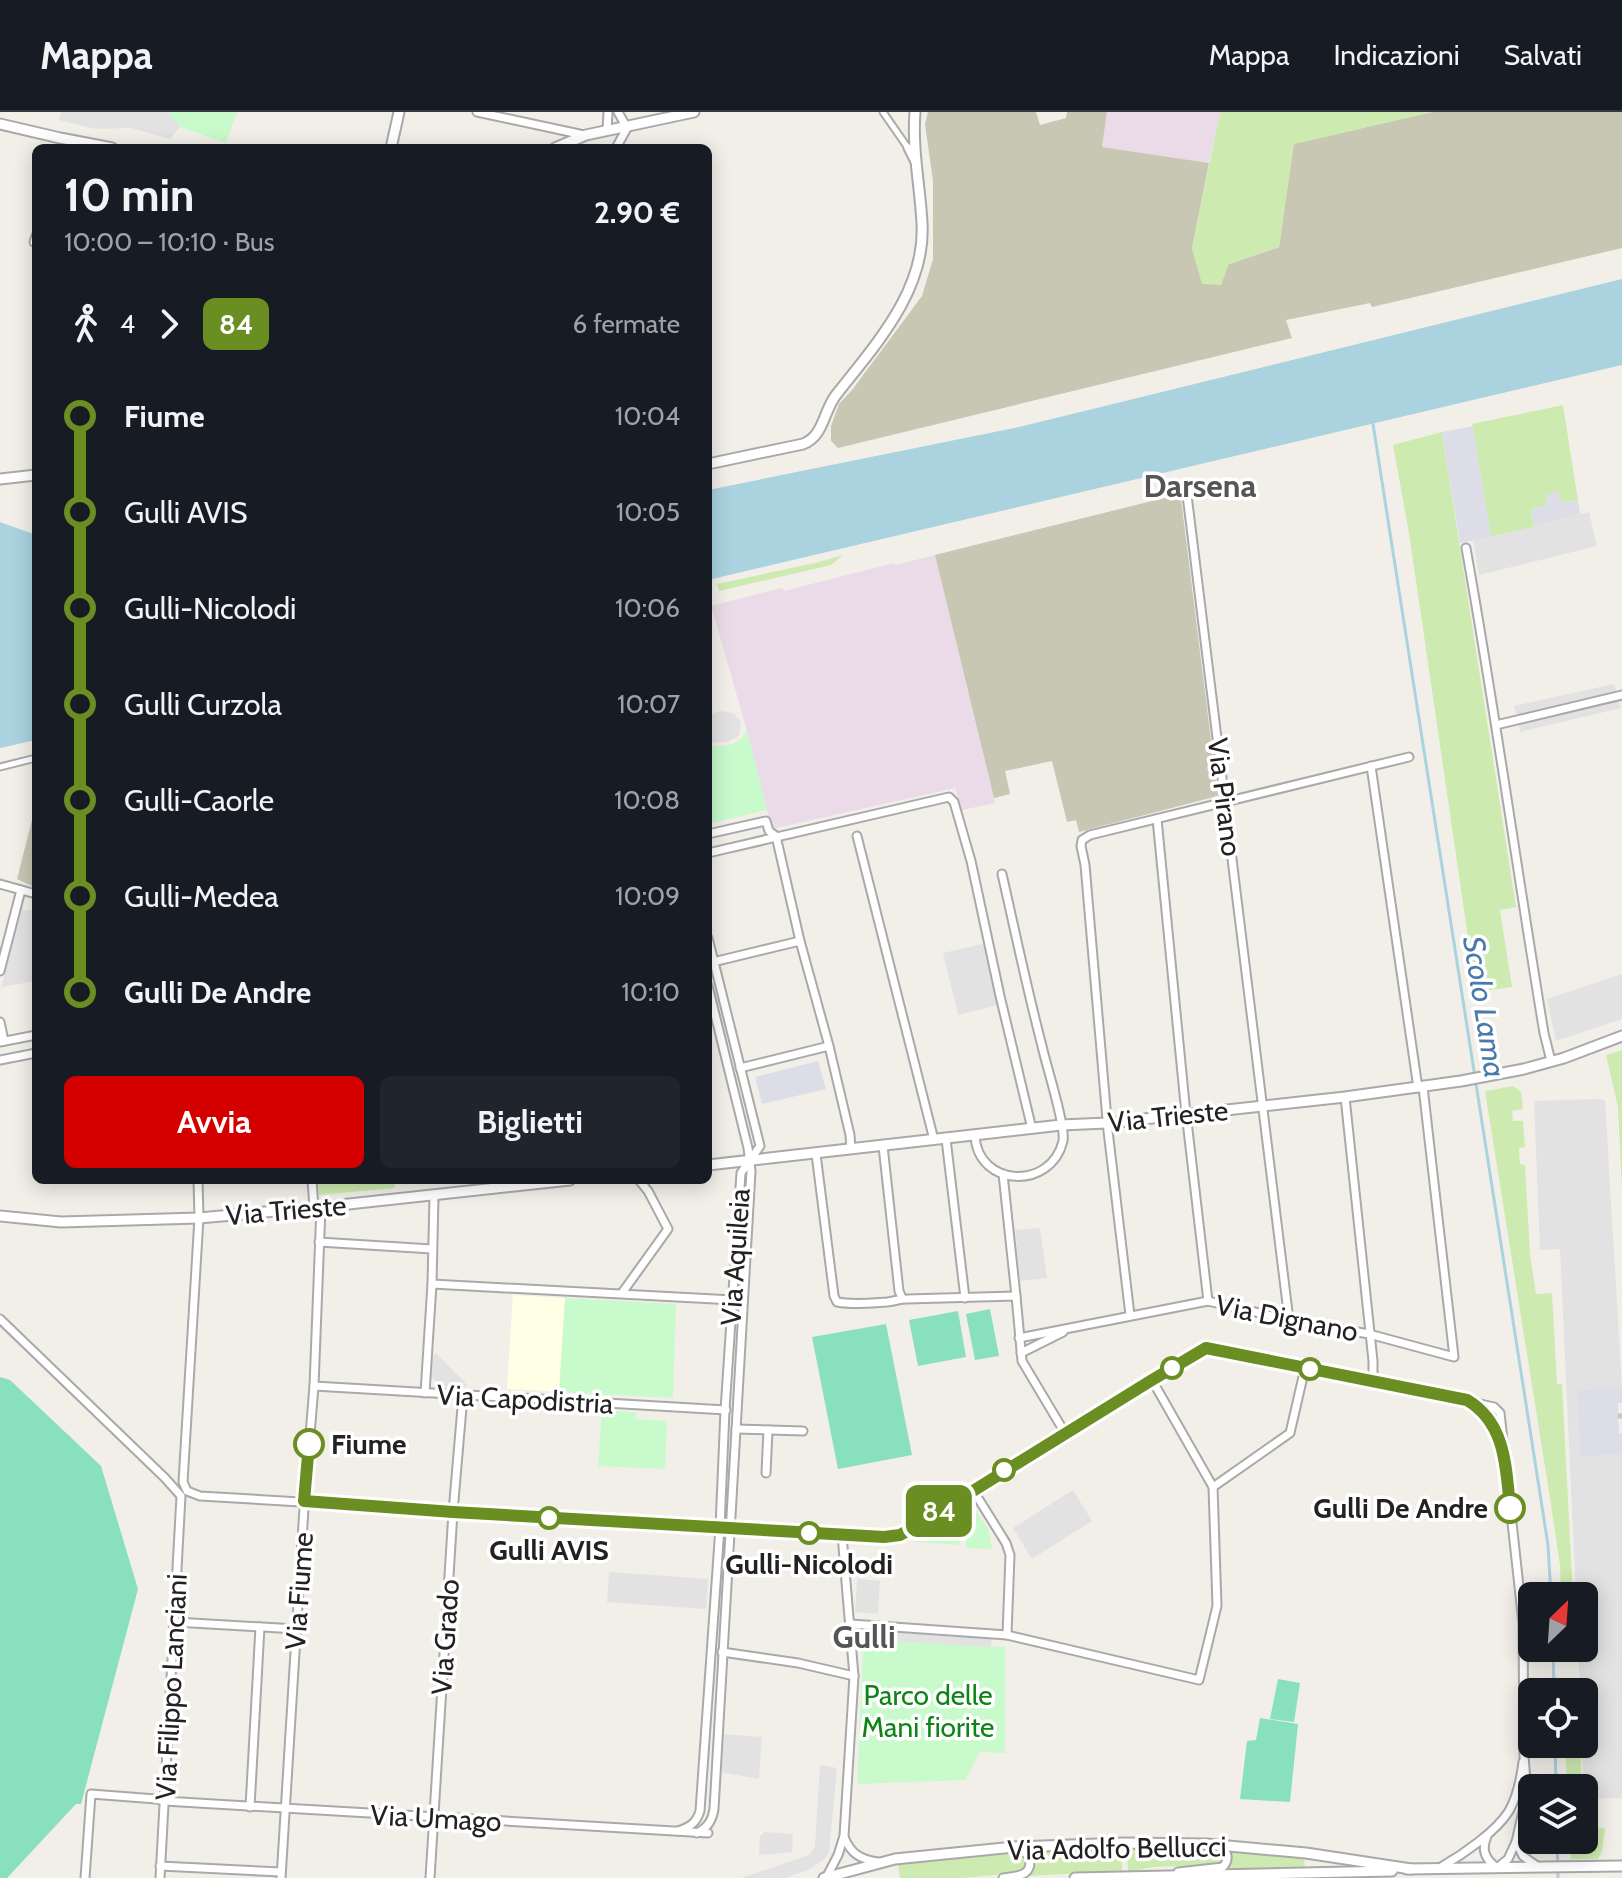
<!DOCTYPE html>
<html lang="it">
<head>
<meta charset="utf-8">
<style>
	body { margin:0; font-family:Cabin,sans-serif; background:#20242c; color:#f1f3f6; height:100vh; display:flex; flex-direction:column; font-size:30px; white-space:nowrap }
	* { box-sizing:border-box; margin:0 }
	p { font-size:26px; color:#9ea1a6 }
	.icon { flex:none; width:44px; height:44px; fill:none; stroke:currentColor; stroke-width:2; stroke-linecap:round; stroke-linejoin:round }
	.map { position:relative; flex:1; overflow:hidden }
	.side { position:absolute; left:32px; top:32px; width:680px; height:1040px; display:flex; flex-direction:column; background:#171b24; border-radius:12px; box-shadow:0 4px 20px #0003 }
	.side>* { flex:none }
	.badge { padding:0 16px; border-radius:12px; font-size:28px; line-height:52px }
	.needle { width:52px; rotate:25deg }
	.controls { position:absolute; left:1518px; top:1470px; display:grid; gap:16px }
	.controls a { display:grid; place-items:center; width:80px; height:80px; border-radius:12px; background:#171b24; box-shadow:0 4px 20px #0003; font-size:40px }
	.map>.badge { position:absolute; translate:-50% -50%; box-shadow:0 0 0 4px #fff }
	.legs { display:flex; align-items:center; gap:12px; height:88px; padding:0 32px; font-size:26px }
	.legs p { margin-inline-start:auto }
	.overview { display:flex; align-items:center; justify-content:space-between; height:136px; padding:0 32px }
	h1 { font-size:44px; font-weight:700; line-height:60px }
	.button { display:flex; gap:16px; margin-top:auto; padding:16px 32px }
	.button a { flex:1; height:92px; border-radius:12px; background:#d40000; color:#fff; font-size:32px; font-weight:700; line-height:92px; text-align:center }
	.button a+a { background:#20242c; color:#f1f3f6 }
	ul { padding:0 32px; list-style:none }
	li { display:flex; align-items:center; gap:28px; height:96px; font-size:30px }
	li i { display:grid; place-items:center; width:12px; height:100%; margin:0 10px; background:currentColor }
	li i::after { content:''; width:20px; height:20px; margin:-10px; border:6px solid; border-radius:50%; background:#171b24 }
	li p { margin-inline-start:auto }
	li:first-child i { background:linear-gradient(#0000 50%,currentColor 0) }
	li:last-child i { background:linear-gradient(currentColor 50%,#0000 0) }
	header { display:flex; align-items:center; gap:48px; box-sizing:border-box; height:112px; padding:0 40px; background:#171b24; border-bottom:2px solid #363941 }
	header strong { font-size:38px }
	nav { display:flex; gap:44px; margin-inline-start:auto; font-size:28px }
	.map>svg:first-child { display:block }
</style>
</head>
<body>
<header>
<strong>Mappa</strong>
<nav><a>Mappa</a><a>Indicazioni</a><a>Salvati</a></nav>
</header>
<div class="map">
<svg width="1622" height="1766" viewBox="0 0 1622 1766">
	<rect width="100%" height="100%" fill="#f2efe9"/>
	<!-- industrial -->
	<g fill="#ebdbe8">
		<polygon points="1107,0 1220,0 1209,51 1102,35"/>
		<polygon points="935,443 995,691 962,698 955,676 772,717 742,601 711,494 782,476 784,479 894,451 896,453"/>
	</g>
	<!-- education -->
	<polygon fill="#ffffe5" points="513,1183 596,1188 590,1281 507,1277"/>
	<!-- construction -->
	<g fill="#c7c7b4">
		<polygon points="928,0 1036,0 1040,13 1066,6 1067,0 1107,0 1102,35 1209,51 1192,137 1229,152 1279,135 1293,32 1432,0 1622,0 1622,136 1372,195 1370,191 1286,208 1292,226 838,336 831,329 831,314 839,292 852,278 922,184 933,147 933,69 925,12"/>
		<polygon points="1176,383 1181,387 1218,684 1079,720 1076,708 1067,710 1052,649 1005,659 1010,682 994,686 935,443"/>
		<polygon points="36,692 36,776 17,767"/>
	</g>
	<!-- grass -->
	<g fill="#cdebb0">
		<polygon points="1220,0 1432,0 1294,32 1279,135 1229,152 1221,173 1202,172 1192,137"/>
		<polygon points="1563,293 1578,388 1561,391 1546,382 1547,393 1531,397 1534,415 1491,425 1472,312"/>
		<polygon points="1442,320 1516,795 1500,798 1512,875 1476,880 1409,421 1393,333"/>
		<polygon points="843,443 831,453 719,479 717,472 815,451"/>
		<polygon points="1622,938 1622,1078 1618,995 1606,943"/>
		<polygon points="1513,974 1521,980 1523,997 1512,999 1513,1009 1523,1009 1525,1035 1519,1036 1520,1052 1525,1053 1530,1142 1536,1182 1552,1181 1557,1272 1562,1272 1573,1484 1561,1484 1560,1453 1550,1386 1485,979"/>
		<polygon points="318,1068 394,1068 395,1076 319,1083"/>
		<polygon points="1565,1632 1580,1632 1582,1675 1567,1675"/>
		<polygon points="1584,1715 1605,1716 1602,1739 1598,1747 1571,1747 1571,1731 1584,1728"/>
		<polygon points="1217,1736 1222,1743 1221,1750 1217,1753 1154,1755 1128,1760 1127,1737"/>
		<path d="M1122,1737V1759L1029,1764C1037,1755 1038,1748 1030,1739Z"/>
		<polygon points="1229,1738 1304,1747 1305,1756 1228,1757 1232,1744"/>
		<polygon points="1014,1740 1021,1742 1026,1750 1022,1759 1017,1761 962,1766 900,1766 898,1752"/>
	</g>
	<!-- park -->
	<g fill="#c8facc">
		<polygon points="168,0 237,0 226,31 180,15"/>
		<path d="M747,618L767,698L708,712V634C725,634 739,635 747,618Z"/>
		<polygon points="565,1186 676,1192 673,1286 559,1280"/>
		<polygon points="602,1298 636,1300 636,1307 667,1309 665,1357 598,1354"/>
		<polygon points="976,1399 988,1417 992,1437 966,1436 967,1404"/>
		<polygon points="961,1402 959,1433 914,1430"/>
		<polygon points="872,1528 1005,1535 1005,1641 980,1640 965,1668 857,1672 863,1535"/>
	</g>
	<!-- pitch -->
	<g fill="#88e0be">
		<polygon points="990,1197 999,1244 975,1248 966,1202"/>
		<polygon points="958,1199 966,1245 918,1254 909,1208"/>
		<polygon points="886,1212 912,1343 838,1357 812,1225"/>
		<polygon points="0,1265 10,1268 101,1354 138,1477 81,1692 76,1692 7,1766 0,1766"/>
		<polygon points="1278,1567 1300,1571 1294,1610 1270,1607"/>
		<polygon points="1260,1606 1298,1612 1290,1690 1240,1687 1247,1629 1256,1628"/>
	</g>
	<!-- parking -->
	<g fill="#e2e2e2">
		<polygon points="61,0 168,0 180,15 170,27 131,16 96,17 59,8"/>
		<polygon points="1589,400 1597,434 1479,463 1473,428 1534,415"/>
		<polygon points="1614,572 1621,596 1520,620 1514,594"/>
		<polygon points="720,599 733,601 741,610 739,624 727,630 708,631 708,603"/>
		<polygon points="22,797 25,799 36,797 36,869 1,875"/>
		<polygon points="983,832 998,893 958,903 943,841"/>
		<polygon points="1622,862 1622,907 1556,929 1547,887"/>
		<polygon points="1601,987 1605,989 1622,1275 1577,1277 1580,1343 1622,1342 1622,1686 1589,1687 1584,1683 1582,1632 1584,1632 1584,1580 1580,1580 1578,1536 1584,1536 1584,1484 1576,1484 1560,1137 1540,1138 1534,989"/>
		<polygon points="1040,1116 1047,1166 1020,1169 1015,1118"/>
		<polygon points="436,1241 467,1273 461,1278 442,1276 429,1262 428,1251"/>
		<polygon points="1073,1378 1092,1409 1032,1447 1013,1416"/>
		<polygon points="609,1460 708,1467 706,1497 607,1490"/>
		<polygon points="857,1467 880,1469 878,1502 855,1500"/>
		<polygon points="874,1519 992,1527 991,1535 872,1528"/>
		<polygon points="723,1622 762,1625 759,1667 720,1660"/>
		<polygon points="820,1653 837,1656 829,1740 825,1747 808,1758 785,1766 741,1766 809,1743 815,1735"/>
		<polygon points="763,1720 793,1722 792,1740 759,1743 760,1723 763,1723"/>
	</g>
	<!-- plaza -->
	<g fill="#dddde8">
		<polygon points="1473,314 1491,425 1460,431 1442,320"/>
		<polygon points="1559,379 1562,391 1578,388 1580,402 1534,415 1531,397 1547,393 1546,382"/>
		<polygon points="818,949 826,977 762,992 755,965"/>
		<polygon points="1622,1275 1622,1291 1618,1291 1619,1321 1622,1322 1622,1342 1580,1344 1577,1277"/>
	</g>
	<!-- water -->
	<g fill="#aad3df">
		<polygon points="1622,167 1622,253 708,468 708,378 1019,315"/>
		<polygon points="0,410 36,423 36,628 0,636"/>
	</g>
	<g fill="none" stroke-linecap="round" stroke-linejoin="round">
		<!-- stream -->
		<g stroke="#aad3df" stroke-width="3">
			<polyline points="1373,312 1548,1433 1551,1484"/>
			<polyline points="1553,1536 1554,1580"/>
			<polyline points="1555,1632 1556,1676"/>
			<polyline points="1557,1728 1558,1766"/>
		</g>
		<!-- pedestrian-tunnel -->
		<polyline stroke="#c8c6c1" stroke-width="5" stroke-dasharray="5 2.5" stroke-linecap="butt" points="1618,1304 1622,1304"/>
		<!-- pedestrian casing -->
		<g stroke="#a9a9a9" stroke-width="9">
			<g id="pedestrian">
				<polyline points="883,0 908,36"/>
				<polyline points="0,655 36,646"/>
			</g>
		</g>
		<!-- minor casing -->
		<g stroke="#a9a9a9" stroke-width="11">
			<g id="minor">
				<polyline points="477,0 584,23"/>
				<polyline points="607,19 608,0"/>
				<polyline points="616,36 627,16 618,0"/>
				<polyline points="908,36 915,50"/>
				<polyline points="34,130 36,124"/>
				<polyline points="1186,375 1289,1208"/>
				<path d="M1466,436C1495,597 1517,759 1544,921L1551,949"/>
				<polyline points="1496,613 1622,583"/>
				<polyline points="1371,654 1418,976"/>
				<polyline points="1157,707 1185,992 1208,1189"/>
				<polyline points="708,722 766,709 769,719 776,724 800,829 829,934 850,1023 851,1037"/>
				<polyline points="857,724 934,1028"/>
				<polyline points="708,741 949,685 954,690 971,749 1000,884 1032,1017"/>
				<polyline points="0,772 36,782"/>
				<polyline points="713,850 800,829"/>
				<polyline points="0,859 21,778"/>
				<polyline points="0,910 4,929"/>
				<polyline points="0,930 36,923"/>
				<polyline points="0,948 36,941"/>
				<polyline points="740,956 829,934"/>
				<polyline points="1345,985 1373,1249 1373,1268"/>
				<path d="M975,1024C978,1075 1051,1079 1063,1029C1066,1014 1046,953 1042,934C1027,877 1015,819 1002,762"/>
				<polyline points="946,1027 965,1186"/>
				<polyline points="883,1034 899,1179 902,1186"/>
				<path d="M816,1042L834,1184L837,1190C853,1193 871,1191 887,1190C895,1189 900,1187 907,1187L1016,1184L1022,1249L1065,1321"/>
				<polyline points="1003,1062 1016,1184"/>
				<polyline points="198,1068 199,1106 183,1370 187,1379 200,1384 884,1425 900,1423 918,1413 1152,1268 1206,1236 1373,1268 1494,1295 1500,1301 1523,1511 1524,1644 1527,1682 1516,1730 1523,1744 1537,1754"/>
				<polyline points="312,1068 314,1096"/>
				<polyline points="319,1130 432,1137"/>
				<polyline points="432,1172 733,1188"/>
				<polyline points="622,1181 668,1117 648,1079 639,1068"/>
				<polyline points="1130,1203 1108,1019 1085,753 1081,734 1082,728 1090,723 1409,645"/>
				<polyline points="0,1207 165,1366 181,1384 160,1766"/>
				<polyline points="1019,1226 1208,1189 1289,1208 1369,1222 1454,1245 1423,975"/>
				<polyline points="1021,1241 1063,1220"/>
				<polyline points="314,1274 726,1298"/>
				<polyline points="425,1281 432,1172 434,1084"/>
				<path d="M1473,1292C1487,1300 1496,1314 1500,1329"/>
				<polyline points="736,1317 803,1319"/>
				<polyline points="766,1361 768,1318"/>
				<polyline points="1213,1375 1290,1321 1305,1256"/>
				<polyline points="973,1378 1006,1431 1010,1443 1007,1523"/>
				<polyline points="175,1510 296,1517"/>
				<polyline points="851,1512 1007,1523 1199,1568 1217,1494 1213,1375 1152,1268"/>
				<polyline points="722,1540 798,1551 854,1564"/>
				<polyline points="250,1695 260,1515"/>
				<path d="M678,1719C689,1715 696,1712 700,1699L720,1415L725,1298L741,1061L760,1034L708,826"/>
				<path d="M697,1721C708,1715 712,1709 714,1697L751,1059L748,1036L708,874"/>
				<path d="M1487,1724C1481,1738 1485,1747 1497,1756L1508,1747L1516,1730"/>
				<path d="M844,1725C851,1742 860,1747 878,1750"/>
				<polyline points="160,1754 281,1760"/>
				<path d="M1441,1755C1462,1743 1496,1720 1509,1699C1517,1685 1521,1666 1523,1650"/>
				<path d="M1178,1760L1223,1755C1230,1747 1228,1739 1219,1735"/>
				<polyline points="85,1766 91,1682 156,1687 164,1689 708,1721"/>
				<polyline points="281,1766 304,1396 314,1274 321,1095"/>
				<polyline points="430,1766 453,1400 463,1284"/>
				<polyline points="826,1766 838,1743 844,1724 854,1564 842,1423"/>
				<path d="M1003,1766C1018,1764 1034,1764 1029,1744L1022,1738L1016,1736"/>
			</g>
		</g>
		<!-- tertiary casing -->
		<g stroke="#a9a9a9" stroke-width="13">
			<g id="tertiary">
				<polyline points="0,12 60,26 112,36"/>
				<polyline points="391,36 399,0"/>
				<polyline points="555,36 586,23 694,0"/>
				<path d="M708,352L803,332C824,324 823,300 836,283C875,233 926,179 922,111C920,73 912,38 915,0"/>
				<polyline points="0,367 36,363"/>
				<polyline points="708,1053 1061,1013 1107,1011 1345,985 1461,969 1524,957 1564,946 1622,924"/>
				<polyline points="0,1104 61,1110 199,1106 321,1095 570,1068"/>
				<polyline points="1407,1757 1622,1754"/>
				<polyline points="824,1766 895,1747 1014,1735 1124,1731 1207,1732 1306,1741 1411,1757"/>
				<polyline points="1075,1766 1392,1759"/>
			</g>
		</g>
		<!-- pedestrian -->
		<use href="#pedestrian" stroke="#fff" stroke-width="5"/>
		<!-- minor -->
		<use href="#minor" stroke="#fff" stroke-width="7"/>
		<!-- tertiary -->
		<use href="#tertiary" stroke="#fff" stroke-width="9"/>
	</g>
	<g fill="none" stroke-linecap="round" stroke-linejoin="round">
		<!-- line-1 casing -->
		<g stroke="#fff" stroke-width="18">
			<path id="line-1" d="M309,1332L304,1389L453,1400L884,1425L900,1423L918,1413L1152,1268L1206,1236L1467,1288C1506,1311 1506,1356 1510,1396"/>
		</g>
		<!-- line-1 -->
		<use href="#line-1" stroke="#6b8e23" stroke-width="12"/>
	</g>
	<!-- markers -->
	<g fill="#fff" stroke="#6b8e23" stroke-width="4">
		<circle cx="1172" cy="1256" r="10"/>
		<circle cx="1310" cy="1257" r="10"/>
		<circle cx="309" cy="1332" r="14"/>
		<circle cx="1004" cy="1358" r="10"/>
		<circle cx="1510" cy="1396" r="14"/>
		<circle cx="549" cy="1406" r="10"/>
		<circle cx="809" cy="1421" r="10"/>
	</g>
	<g text-anchor="middle" stroke-width="7" stroke-linejoin="round" paint-order="stroke">
		<!-- street labels -->
		<g font-size="28" fill="#222" stroke="#fff">
			<text transform="translate(1225 685) rotate(83)" y="10">Via Pirano</text>
			<text transform="translate(1168 1004) rotate(-6)" y="10">Via Trieste</text>
			<text transform="translate(286 1098) rotate(-5)" y="10">Via Trieste</text>
			<text transform="translate(735 1145) rotate(-86)" y="10">Via Aquileia</text>
			<text transform="translate(1287 1206) rotate(11)" y="10">Via Dignano</text>
			<text transform="translate(525 1287) rotate(3)" y="10">Via Capodistria</text>
			<text transform="translate(299 1479) rotate(-86)" y="10">Via Fiume</text>
			<text transform="translate(445 1525) rotate(-86)" y="10">Via Grado</text>
			<text transform="translate(171 1575) rotate(-87)" y="10">Via Filippo Lanciani</text>
			<text transform="translate(436 1706) rotate(3)" y="10">Via Umago</text>
			<text transform="translate(1117 1736) rotate(-1)" y="10">Via Adolfo Bellucci</text>
		</g>
		<!-- stop labels -->
		<g font-size="28" font-weight="bold" fill="#222" stroke="#fff">
			<text x="331" y="1342" text-anchor="start">Fiume</text>
			<text x="1488" y="1406" text-anchor="end">Gulli De Andre</text>
			<text x="549" y="1448">Gulli AVIS</text>
			<text x="809" y="1462">Gulli-Nicolodi</text>
		</g>
		<!-- park labels -->
		<g font-size="28" fill="#0c8416" stroke="#fff">
			<text x="928" y="1593">Parco delle<tspan x="928" dy="32">Mani fiorite</tspan></text>
		</g>
		<!-- water labels -->
		<g font-size="30" font-style="italic" fill="#4a7aab" stroke="#fff">
			<text transform="translate(1484 895) rotate(81)" y="10">Scolo Lama</text>
		</g>
		<!-- quarter labels -->
		<g font-size="32" font-weight="bold" fill="#555" stroke="#fff">
			<text x="1200" y="385">Darsena</text>
			<text x="864" y="1536">Gulli</text>
		</g>
	</g>
</svg>
<div class="controls">
<a><svg class="needle" viewBox="-14 -14 28 28"><path d="M0-13l5 13h-10z" fill="#e53935"/><path d="M0 13l5-13h-10z" fill="#9ea1a6"/></svg></a>
<a><svg class="icon" aria-label="locate" viewBox="0 0 24 24"><circle cx="12" cy="12" r="6"/><path d="M12 2v4M12 18v4M2 12h4M18 12h4"/></svg></a>
<a><svg class="icon" aria-label="layers" viewBox="0 0 24 24"><path d="M12 4l9 5-9 5-9-5zM3 14l9 5 9-5"/></svg></a>
</div>
<b class="badge" style="left:939px;top:1399px;background:#6b8e23;color:#fff">84</b>
<section class="side">
<div class="overview"><div><h1>10 min</h1><p>10:00 – 10:10 · Bus</p></div><b>2.90 €</b></div>
<div class="legs"><svg class="icon" aria-label="walk" viewBox="0 0 24 24"><circle cx="13" cy="4" r="2"/><path d="M13 8l-2 6 4 7M11 14l-3 7M7 12l3-4h3l4 4"/></svg>4<svg class="icon" aria-label="forward" viewBox="0 0 24 24"><path d="M9 5l7 7-7 7"/></svg><b class="badge" style="background:#6b8e23;color:#fff">84</b><p>6 fermate</p></div>
<ul>
<li><i style="color:#6b8e23"></i><b>Fiume</b><p>10:04</p></li>
<li><i style="color:#6b8e23"></i><span>Gulli AVIS</span><p>10:05</p></li>
<li><i style="color:#6b8e23"></i><span>Gulli-Nicolodi</span><p>10:06</p></li>
<li><i style="color:#6b8e23"></i><span>Gulli Curzola</span><p>10:07</p></li>
<li><i style="color:#6b8e23"></i><span>Gulli-Caorle</span><p>10:08</p></li>
<li><i style="color:#6b8e23"></i><span>Gulli-Medea</span><p>10:09</p></li>
<li><i style="color:#6b8e23"></i><b>Gulli De Andre</b><p>10:10</p></li>
</ul>
<div class="button"><a>Avvia</a><a>Biglietti</a></div>
</section>
</div>
</body>
</html>
